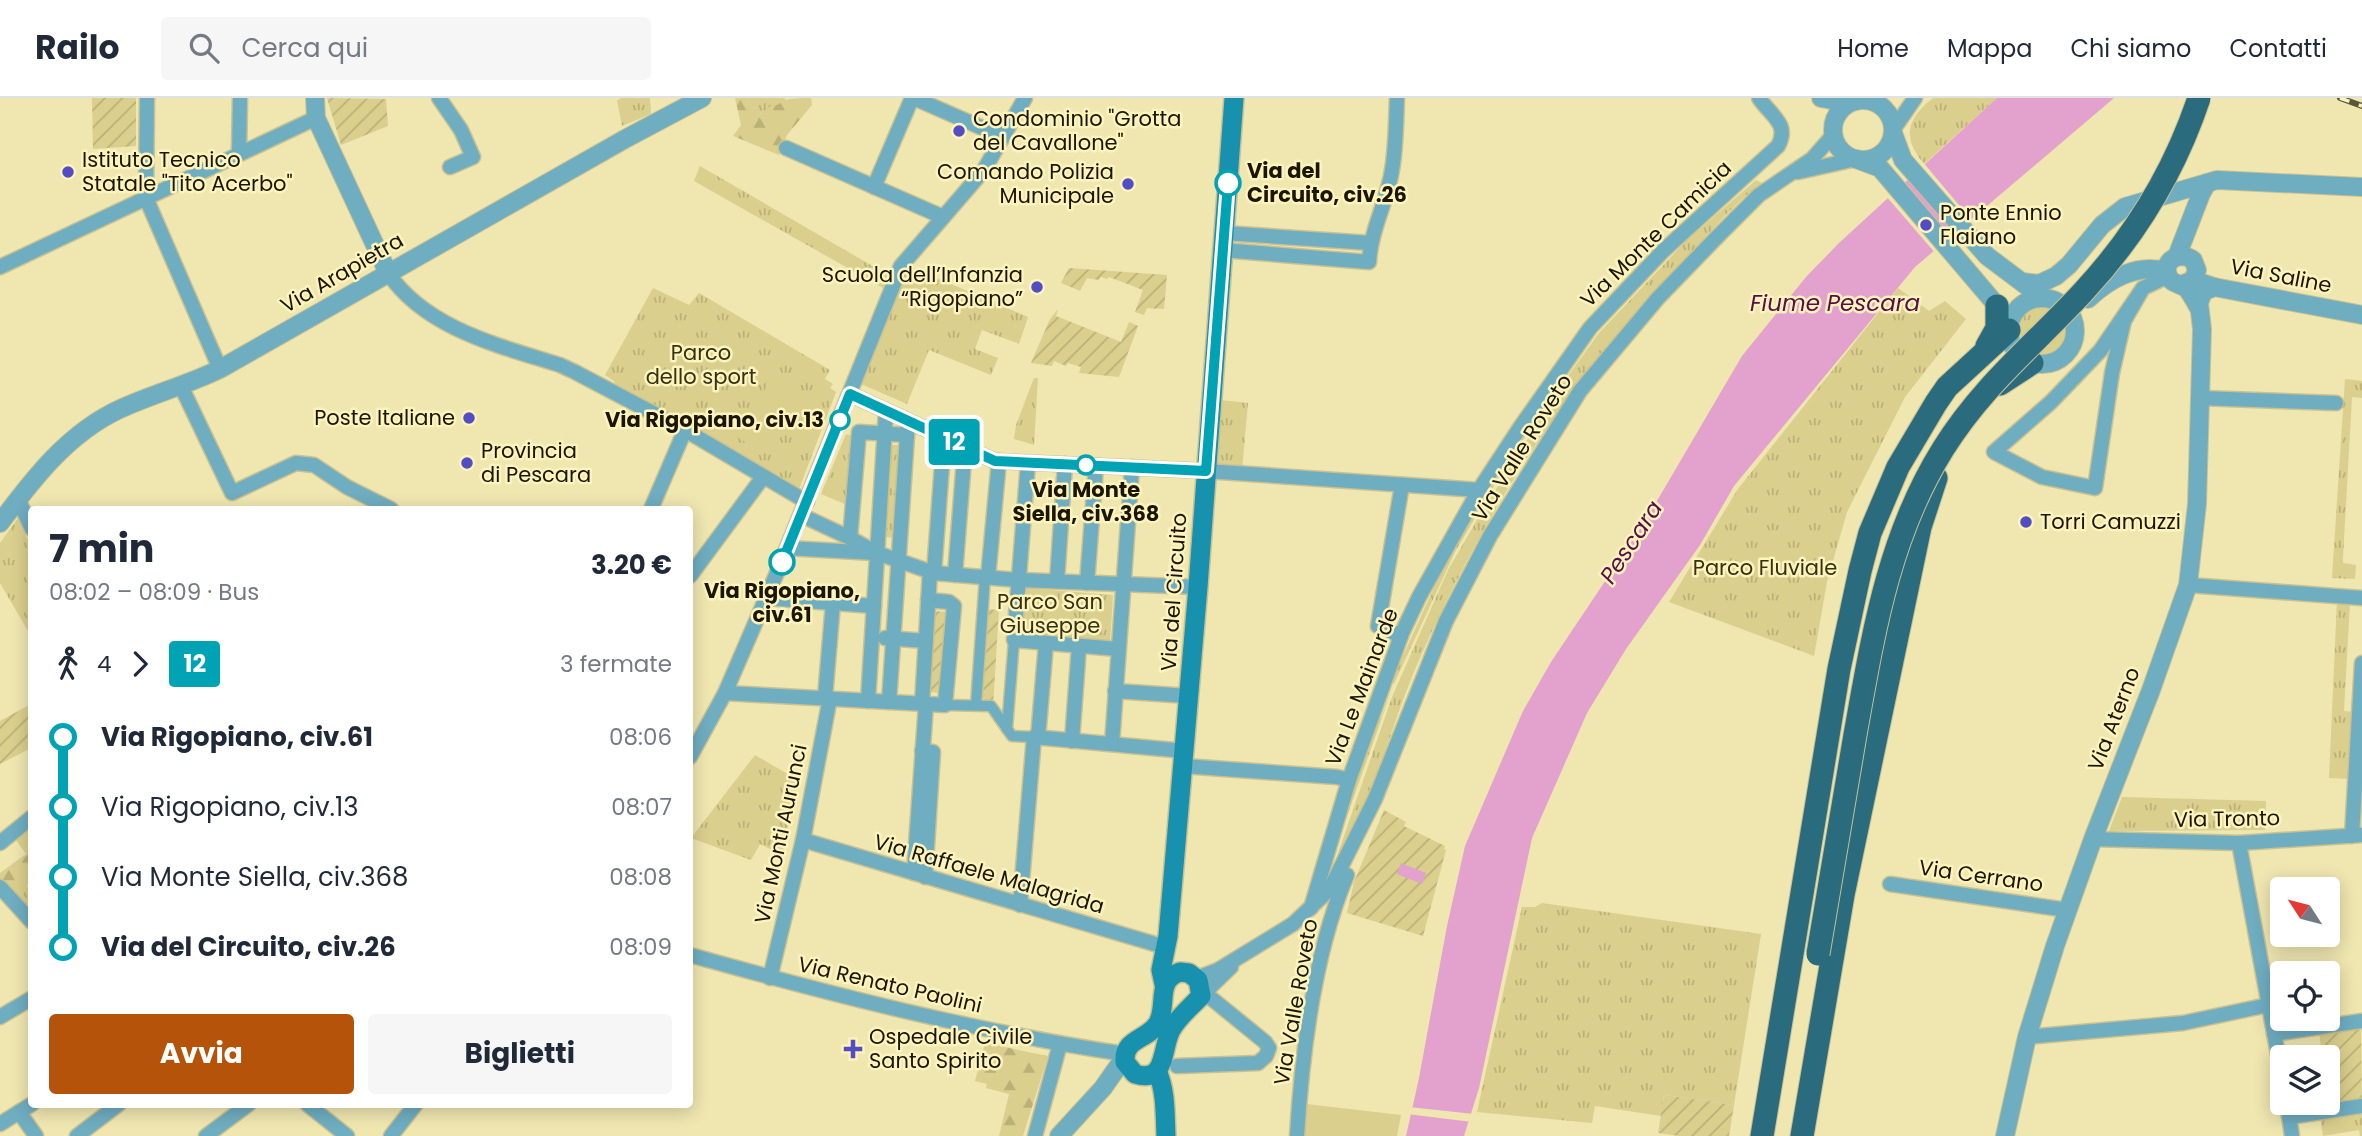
<!DOCTYPE html>
<html lang="it">
<head>
<meta charset="utf-8">
<style>
	body { margin:0; font-family:Poppins,sans-serif; background:#f6f6f7; color:#1f2937; height:100vh; display:flex; flex-direction:column; font-size:26px; white-space:nowrap }
	* { box-sizing:border-box; margin:0 }
	p { font-size:23px; color:#747a83 }
	.icon { flex:none; width:38px; height:38px; fill:none; stroke:currentColor; stroke-width:2; stroke-linecap:round; stroke-linejoin:round }
	.map { position:relative; flex:1; overflow:hidden }
	.side { position:absolute; left:28px; top:408px; width:665px; height:602px; display:flex; flex-direction:column; background:#fff; border-radius:7px; box-shadow:0 4px 18px #0003 }
	.side>* { flex:none }
	.badge { padding:0 14px; border-radius:5px; font-size:24px; line-height:46px }
	.needle { width:46px; rotate:306deg }
	.fabs { position:absolute; left:2270px; top:779px; display:grid; gap:14px }
	.fabs a { display:grid; place-items:center; width:70px; height:70px; border-radius:7px; background:#fff; box-shadow:0 4px 18px #0003; font-size:35px }
	.map>.badge { position:absolute; translate:-50% -50%; box-shadow:0 0 0 4px #fff }
	.legs { display:flex; align-items:center; gap:10px; height:77px; padding:0 21px; font-size:23px }
	.legs p { margin-inline-start:auto }
	.headline { display:flex; align-items:center; justify-content:space-between; height:119px; padding:0 21px }
	h1 { font-size:38px; font-weight:700; line-height:52px }
	.primary-button { display:flex; gap:14px; margin-top:auto; padding:14px 21px }
	.primary-button a { flex:1; height:80px; border-radius:7px; background:#b45309; color:#fff; font-size:28px; font-weight:700; line-height:80px; text-align:center }
	.primary-button a+a { background:#f6f6f7; color:#1f2937 }
	ul { padding:0 21px; list-style:none }
	li { display:flex; align-items:center; gap:24px; height:70px; font-size:26px }
	li i { display:grid; place-items:center; width:10px; height:100%; margin:0 9px; background:currentColor }
	li i::after { content:''; width:18px; height:18px; margin:-9px; border:5px solid; border-radius:50%; background:#fff }
	li p { margin-inline-start:auto }
	li:first-child i { background:linear-gradient(#0000 50%,currentColor 0) }
	li:last-child i { background:linear-gradient(currentColor 50%,#0000 0) }
	header { display:flex; align-items:center; gap:42px; box-sizing:border-box; height:98px; padding:0 35px; background:#fff; border-bottom:2px solid #e0e1e3 }
	header strong { font-size:33px }
	nav { display:flex; gap:38px; margin-inline-start:auto; font-size:24px }
	.search { width:490px; height:63px; background:#f6f6f7; display:flex; align-items:center; gap:18px; box-sizing:border-box; padding:0 24px; border-radius:7px; color:#747a83; font-size:26px }
	.map>svg:first-child { display:block }
</style>
</head>
<body>
<header>
<strong>Railo</strong>
<div class="search"><svg class="icon" aria-label="search" viewBox="0 0 24 24"><circle cx="10" cy="10" r="6"/><path d="M15 15l6 6"/></svg>Cerca qui</div>
<nav><a>Home</a><a>Mappa</a><a>Chi siamo</a><a>Contatti</a></nav>
</header>
<div class="map">
<svg width="2362" height="1038" viewBox="0 0 2362 1038">
	<defs>
		<pattern id="grass-tufts" width="24" height="20" patternUnits="userSpaceOnUse" patternTransform="scale(1.75)"><rect width="24" height="20" fill="#dacf8d"/><path d="M3 7l-1-3M5 7V3M7 7l1-3M15 17l-1-3M17 17v-4M19 17l1-3" fill="none" stroke="#bab178"/></pattern>
		<pattern id="forest-firs" width="22" height="20" patternUnits="userSpaceOnUse" patternTransform="scale(1.75)"><rect width="22" height="20" fill="#dacf8d"/><path d="M5 1l3.5 6h-7zM16 11l3.5 6h-7z" fill="#bab178"/></pattern>
		<pattern id="garden-furrows" width="10" height="10" patternUnits="userSpaceOnUse" patternTransform="scale(1.75)"><rect width="10" height="10" fill="#dacf8d"/><path d="M-1 1l2-2M0 10L10 0M9 11l2-2" fill="none" stroke="#bab178"/></pattern>
	</defs>
	<rect width="100%" height="100%" fill="#efe6b0"/>
	<!-- grass -->
	<g fill="url(#grass-tufts)">
		<polygon points="622,0 650,0 651,16 622,28 617,2"/>
		<polygon points="747,0 784,0 786,2 762,16 749,6"/>
		<path d="M1933,0H1997L1924,66C1902,40 1906,21 1933,0Z"/>
		<polygon points="700,68 888,177 883,190 694,83"/>
		<path d="M1756,82L1762,85C1729,109 1700,146 1672,175C1566,286 1482,419 1420,560C1402,600 1390,642 1374,684C1360,720 1343,755 1326,790L1392,599L1448,472L1484,410L1563,285L1599,235L1686,143Z"/>
		<polygon points="1688,139 1597,234 1510,361 1455,454 1394,586 1335,752 1347,705 1377,620 1381,620 1394,586 1392,582 1446,463 1495,378 1593,236 1661,163"/>
		<polygon points="909,168 1028,219 1019,246 982,232 975,251 998,260 991,277 929,252 907,306 861,286"/>
		<polygon points="653,190 689,207 699,195 830,272 825,281 833,286 830,290 836,294 799,391 617,290 614,283 605,277"/>
		<polygon points="1898,190 1929,213 1945,203 1966,221 1905,299 1847,414 1827,484 1814,558 1669,504 1738,391"/>
		<circle cx="2042" cy="233" r="26"/>
		<polygon points="1034,280 1038,280 1034,347 1014,341 1016,327"/>
		<polygon points="2345,281 2362,283 2362,300 2352,299 2343,459 2343,465 2356,467 2355,481 2332,480"/>
		<polygon points="1220,302 1248,305 1242,372 1213,370"/>
		<polygon points="846,336 854,339 847,407 821,396"/>
		<polygon points="891,347 904,347 898,440 885,439"/>
		<polygon points="18,420 31,449 31,538 0,485 0,445"/>
		<polygon points="1024,490 1113,497 1110,546 1020,539"/>
		<polygon points="2337,503 2350,504 2344,613 2353,614 2350,681 2329,680"/>
		<polygon points="755,657 798,682 782,757 760,746 751,762 691,740"/>
		<polygon points="2122,699 2266,703 2265,732 2109,733"/>
		<polygon points="31,724 27,790 31,784 31,814 0,782 0,775 26,756 13,738"/>
		<polygon points="1542,805 1761,836 1734,1007 1664,997 1661,1018 1595,1008 1592,1025 1477,1014 1522,809 1535,809"/>
		<polygon points="2362,1012 2362,1038 2360,1038 2359,1032 2323,1038 2320,1018"/>
	</g>
	<!-- forest -->
	<g fill="url(#forest-firs)">
		<path d="M735,0H747L749,6L762,16L770,8C778,8 779,5 786,2C793,0 804,0 811,0L812,7L787,37L779,57L733,38L741,27Z"/>
		<path d="M31,746C31,766 39,785 17,794L5,786L2,777L30,755Z"/>
		<polygon points="985,945 1048,958 1023,1038 999,1038 1009,996 986,990 987,986 975,983"/>
	</g>
	<!-- garden -->
	<g fill="url(#garden-furrows)">
		<polygon points="92,0 136,0 136,48 93,51"/>
		<polygon points="327,0 386,1 388,28 341,47"/>
		<polygon points="1069,170 1167,177 1164,211 1147,210 1144,217 1135,214 1143,192 1109,179 1107,181 1101,179 1099,182 1087,180 1080,193 1061,185"/>
		<polygon points="1058,211 1056,218 1121,244 1129,224 1138,228 1119,279 1079,275 1081,269 1068,265 1066,268 1054,263 1052,268 1031,265 1050,221"/>
		<polygon points="984,511 999,512 993,608 978,597"/>
		<polygon points="933,513 950,514 944,595 927,594"/>
		<polygon points="31,606 31,650 0,666 0,623"/>
		<polygon points="1384,712 1406,724 1404,728 1445,748 1444,751 1446,752 1423,838 1347,815 1354,784"/>
		<polygon points="2361,926 2362,1006 2328,1010 2328,959 2322,959 2319,933"/>
		<polygon points="1664,997 1734,1007 1729,1038 1679,1038 1658,1035"/>
	</g>
	<!-- pitch -->
	<g fill="#dacf8d">
		<polygon points="771,280 801,297 768,357 738,340"/>
		<polygon points="1306,1006 1401,1017 1397,1038 1304,1038"/>
	</g>
	<!-- water -->
	<g fill="#e3a1cd">
		<polygon points="1997,0 2114,0 1915,169 1734,388 1700,447 1626,551 1587,615 1532,740 1479,990 1464,1038 1406,1038 1419,980 1447,828 1465,748 1523,613 1551,564 1644,425 1742,258 1806,179 1839,145"/>
		<polygon points="1401,765 1426,775 1422,786 1397,776"/>
	</g>
	<!-- pier -->
	<g fill="#efe6b0">
		<polygon points="1922,63 1974,125 1958,138 1906,78"/>
		<polygon points="1902,82 1953,142 1936,156 1886,98"/>
		<polygon points="1409,1009 1474,1016 1472,1024 1407,1016"/>
	</g>
	<g fill="none" stroke-linecap="round" stroke-linejoin="round">
		<!-- pedestrian casing -->
		<g stroke="#c9c191" stroke-width="13">
			<g id="pedestrian">
				<polyline points="945,607 991,608 1012,638 1034,639"/>
				<polyline points="976,607 985,479"/>
				<polyline points="1007,631 1014,542"/>
			</g>
		</g>
		<!-- minor casing -->
		<g stroke="#c9c191" stroke-width="17">
			<g id="minor">
				<polyline points="147,0 146,100 220,271"/>
				<polyline points="439,0 461,32 473,59 450,69"/>
				<polyline points="914,0 1003,39"/>
				<polyline points="1865,3 1876,0"/>
				<polyline points="1893,32 1915,0"/>
				<polyline points="786,50 943,119"/>
				<polyline points="239,56 240,0"/>
				<polyline points="1798,74 1856,61"/>
				<polyline points="874,89 912,0"/>
				<polyline points="1224,135 1370,145"/>
				<path d="M1222,152L1369,164C1371,130 1387,105 1392,72C1396,49 1396,24 1397,0"/>
				<polyline points="0,169 316,20"/>
				<path d="M388,175C426,231 500,248 560,267L575,274L685,332L807,404"/>
				<polyline points="2143,190 2124,223 2112,275 2095,390 2042,379 1994,354 2051,304 2100,253 2143,190 2168,178"/>
				<polyline points="181,288 232,395 296,365 314,367 347,389 391,411"/>
				<polyline points="850,296 995,363 1206,373 1479,392"/>
				<polyline points="2200,300 2336,305"/>
				<polyline points="1028,365 1014,542 1118,551"/>
				<polyline points="18,401 32,431"/>
				<polyline points="651,411 685,332"/>
				<polyline points="801,417 850,440 877,455 934,475 1019,482 1198,489"/>
				<polyline points="850,440 859,334 907,337"/>
				<polyline points="787,450 875,455"/>
				<polyline points="934,475 944,340"/>
				<polyline points="955,477 965,349"/>
				<polyline points="690,478 763,379"/>
				<polyline points="988,479 999,363"/>
				<polyline points="1057,483 1065,366"/>
				<polyline points="1087,485 1096,368"/>
				<polyline points="2188,487 2362,500"/>
				<polyline points="766,500 874,508"/>
				<polyline points="1401,538 1378,528 1402,387"/>
				<polyline points="885,540 926,543"/>
				<polyline points="1115,593 1189,598"/>
				<polyline points="725,595 945,607 954,508 949,504 928,502"/>
				<polyline points="825,600 833,505"/>
				<polyline points="868,603 886,313"/>
				<polyline points="889,604 908,323"/>
				<polyline points="922,606 930,474"/>
				<polyline points="1038,640 1046,545"/>
				<polyline points="1072,643 1079,548"/>
				<polyline points="1112,646 1132,369"/>
				<polyline points="922,653 933,654 925,779"/>
				<polyline points="690,659 725,595 776,477 901,168 984,72 1025,0"/>
				<polyline points="1183,668 1337,679 1349,682"/>
				<polyline points="2352,738 2362,565"/>
				<polyline points="2093,741 2239,745 2362,737"/>
				<polyline points="803,742 1165,849"/>
				<polyline points="0,745 32,719"/>
				<polyline points="2239,745 2282,978"/>
				<polyline points="914,775 926,606"/>
				<polyline points="1890,786 2067,812"/>
				<polyline points="0,789 32,824"/>
				<polyline points="1020,807 1034,639 1185,653"/>
				<path d="M1311,810L1349,682L1402,535L1419,499L1479,392L1519,331L1590,230L1663,153L1778,48C1790,26 1771,18 1759,0"/>
				<path d="M690,857C833,897 978,934 1125,956"/>
				<polyline points="770,880 803,742 830,600"/>
				<polyline points="1197,880 1218,872 1293,826 1330,791 1375,701 1446,523 1490,438 1580,293 1658,200 1717,139 1759,97 1812,61 1834,36"/>
				<polyline points="1201,898 1231,869"/>
				<polyline points="0,919 32,900"/>
				<polyline points="2274,936 2362,923"/>
				<polyline points="2027,939 2183,925 2268,907"/>
				<polyline points="1177,968 1258,965 1266,958 1269,950 1265,944 1206,896"/>
				<polyline points="2287,1004 2292,1038"/>
				<polyline points="307,1006 347,1038"/>
				<polyline points="19,1014 36,1038"/>
				<polyline points="2289,1019 2362,1008"/>
				<polyline points="0,1026 32,1006"/>
				<polyline points="77,1038 119,1006"/>
				<polyline points="206,1038 249,1006"/>
				<polyline points="391,1038 416,1006"/>
				<polyline points="1035,1038 1060,946"/>
				<path d="M1297,1038C1302,954 1314,855 1347,777"/>
			</g>
		</g>
		<!-- tertiary casing -->
		<g stroke="#c9c191" stroke-width="20">
			<g id="tertiary">
				<polyline points="315,0 316,20 388,175"/>
				<polyline points="1821,0 1837,3 1856,3"/>
				<circle cx="1863" cy="32" r="30"/>
				<polyline points="1893,35 1903,62 1987,158 2043,200"/>
				<polyline points="1856,61 1880,70 2004,216"/>
				<polyline points="2177,158 2201,96 2207,85"/>
				<polyline points="2193,182 2214,189 2362,217"/>
				<polyline points="2022,184 2039,186 2056,178 2069,167 2102,127 2125,109 2217,82 2362,89"/>
				<path d="M2181,187L2193,182L2197,172L2193,162C2182,154 2162,160 2168,177C2171,186 2179,185 2186,190C2191,195 2195,204 2199,210"/>
				<circle cx="2042" cy="233" r="33"/>
				<path d="M2088,201C2108,182 2138,164 2167,174"/>
				<path d="M0,425C33,381 68,335 120,311C153,296 187,287 220,271L625,41L702,0"/>
				<polyline points="1059,1038 1103,990 1124,960"/>
				<polyline points="2005,1038 2027,939 2055,848 2093,741 2151,592 2188,487 2197,406 2202,231 2199,205 2203,194 2214,189"/>
			</g>
		</g>
		<!-- secondary casing -->
		<g stroke="#c9c191" stroke-width="22">
			<g id="secondary">
				<path d="M1180,874L1189,875L1198,882L1201,898C1191,909 1178,919 1171,932C1161,951 1167,986 1135,976L1125,964C1123,940 1148,942 1158,925C1168,907 1155,882 1180,874Z"/>
				<polyline points="1164,886 1161,872 1168,838 1198,489 1234,0"/>
				<path d="M1157,973C1166,992 1165,1017 1166,1038"/>
			</g>
		</g>
		<!-- trunk casing -->
		<g stroke="#c9c191" stroke-width="25">
			<g id="trunk">
				<polyline points="1987,248 1997,230 1997,208"/>
				<polyline points="2000,286 2032,265"/>
				<polyline points="1762,1038 1839,571 1860,473 1870,435 1898,369 1936,305 1947,289 2009,232"/>
				<polyline points="1802,1038 1843,797 1920,429 1936,380"/>
			</g>
		</g>
		<!-- pedestrian -->
		<use href="#pedestrian" stroke="#6fadc1" stroke-width="10"/>
		<!-- minor -->
		<use href="#minor" stroke="#6fadc1" stroke-width="14"/>
		<!-- tertiary -->
		<use href="#tertiary" stroke="#6fadc1" stroke-width="18"/>
		<!-- secondary -->
		<use href="#secondary" stroke="#1791ae" stroke-width="19"/>
		<!-- trunk -->
		<use href="#trunk" stroke="#2a6b7e" stroke-width="23"/>
		<!-- rail casing -->
		<g stroke="#5c5639" stroke-width="6">
			<polyline id="rail" points="2340,0 2362,8"/>
		</g>
		<!-- rail -->
		<use href="#rail" stroke="#fcf3bd" stroke-width="3.5" stroke-dasharray="10" stroke-linecap="butt"/>
		<!-- trunk-bridge casing -->
		<g stroke="#c9c191" stroke-width="25" stroke-linecap="butt">
			<path id="trunk-bridge" d="M1818,856C1830,783 1843,710 1855,637C1873,537 1888,439 1943,351C1983,287 2033,248 2083,194C2135,138 2175,72 2199,0"/>
		</g>
		<!-- trunk-bridge -->
		<use href="#trunk-bridge" stroke="#2a6b7e" stroke-width="23"/>
	</g>
	<g fill="none" stroke-linecap="round" stroke-linejoin="round">
		<!-- line-1 casing -->
		<g stroke="#fff" stroke-width="16">
			<polyline id="line-1" points="782,464 850,296 995,363 1206,373 1228,85"/>
		</g>
		<!-- line-1 -->
		<use href="#line-1" stroke="#00a3b4" stroke-width="10"/>
	</g>
	<!-- markers -->
	<g fill="#534dc4" stroke="#fcf3bd" stroke-width="2.5">
		<circle cx="959" cy="33" r="7"/>
		<circle cx="68" cy="74" r="7"/>
		<circle cx="1128" cy="86" r="7"/>
		<circle cx="1926" cy="127" r="7"/>
		<circle cx="1037" cy="189" r="7"/>
		<circle cx="469" cy="320" r="7"/>
		<circle cx="467" cy="365" r="7"/>
		<circle cx="2026" cy="424" r="7"/>
		<path d="M849.5 940.5h7v7h7v7h-7v7h-7v-7h-7v-7h7z"/>
	</g>
	<g fill="#fff" stroke="#00a3b4" stroke-width="3.5">
		<circle cx="1228" cy="85" r="12"/>
		<circle cx="840" cy="322" r="9"/>
		<circle cx="1086" cy="367" r="9"/>
		<circle cx="782" cy="464" r="12"/>
	</g>
	<g text-anchor="middle" stroke-width="5" stroke-linejoin="round" paint-order="stroke">
		<!-- poi labels -->
		<g font-size="21" fill="#1a1603" stroke="#fcf3bd" text-anchor="start">
			<text x="973" y="28">Condominio "Grotta<tspan x="973" dy="24">del Cavallone"</tspan></text>
			<text x="82" y="69">Istituto Tecnico<tspan x="82" dy="24">Statale "Tito Acerbo"</tspan></text>
			<text x="1114" y="81" text-anchor="end">Comando Polizia<tspan x="1114" dy="24">Municipale</tspan></text>
			<text x="1940" y="122">Ponte Ennio<tspan x="1940" dy="24">Flaiano</tspan></text>
			<text x="1023" y="184" text-anchor="end">Scuola dell’Infanzia<tspan x="1023" dy="24">“Rigopiano”</tspan></text>
			<text x="455" y="327" text-anchor="end">Poste Italiane</text>
			<text x="481" y="360">Provincia<tspan x="481" dy="24">di Pescara</tspan></text>
			<text x="2040" y="431">Torri Camuzzi</text>
			<text x="869" y="946">Ospedale Civile<tspan x="869" dy="24">Santo Spirito</tspan></text>
		</g>
		<!-- stop labels -->
		<g font-size="21" font-weight="bold" fill="#1a1603" stroke="#fcf3bd">
			<text x="1247" y="80" text-anchor="start">Via del<tspan x="1247" dy="24">Circuito, civ.26</tspan></text>
			<text x="824" y="329" text-anchor="end">Via Rigopiano, civ.13</text>
			<text x="1086" y="399">Via Monte<tspan x="1086" dy="24">Siella, civ.368</tspan></text>
			<text x="782" y="500">Via Rigopiano,<tspan x="782" dy="24">civ.61</tspan></text>
		</g>
		<!-- street labels -->
		<g font-size="21" fill="#1a1603" stroke="#fcf3bd">
			<text transform="translate(1656 136) rotate(-44)" y="7">Via Monte Camicia</text>
			<text transform="translate(342 175) rotate(-30)" y="7">Via Arapietra</text>
			<text transform="translate(2281 178) rotate(11)" y="7">Via Saline</text>
			<text transform="translate(1522 350) rotate(-58)" y="7">Via Valle Roveto</text>
			<text transform="translate(1174 494) rotate(-86)" y="7">Via del Circuito</text>
			<text transform="translate(1362 589) rotate(-69)" y="7">Via Le Mainarde</text>
			<text transform="translate(2114 621) rotate(-69)" y="7">Via Aterno</text>
			<text transform="translate(2227 721) rotate(-1)" y="7">Via Tronto</text>
			<text transform="translate(781 736) rotate(-78)" y="7">Via Monti Aurunci</text>
			<text transform="translate(989 776) rotate(16)" y="7">Via Raffaele Malagrida</text>
			<text transform="translate(1981 778) rotate(8)" y="7">Via Cerrano</text>
			<text transform="translate(890 887) rotate(13)" y="7">Via Renato Paolini</text>
			<text transform="translate(1296 904) rotate(-80)" y="7">Via Valle Roveto</text>
		</g>
		<!-- park labels -->
		<g font-size="21" fill="#363110" stroke="#fcf3bd">
			<text x="701" y="262">Parco<tspan x="701" dy="24">dello sport</tspan></text>
			<text x="1765" y="477">Parco Fluviale</text>
			<text x="1050" y="511">Parco San<tspan x="1050" dy="24">Giuseppe</tspan></text>
		</g>
		<!-- water labels -->
		<g font-size="23" font-style="italic" fill="#590c47" stroke="#fcf3bd">
			<text x="1835" y="213">Fiume Pescara</text>
			<text transform="translate(1631 444) rotate(-57)" y="8">Pescara</text>
		</g>
	</g>
</svg>
<div class="fabs">
<a><svg class="needle" viewBox="-14 -14 28 28"><path d="M0-13l5 13h-10z" fill="#e53935"/><path d="M0 13l5-13h-10z" fill="#747a83"/></svg></a>
<a><svg class="icon" aria-label="locate" viewBox="0 0 24 24"><circle cx="12" cy="12" r="6"/><path d="M12 2v4M12 18v4M2 12h4M18 12h4"/></svg></a>
<a><svg class="icon" aria-label="layers" viewBox="0 0 24 24"><path d="M12 4l9 5-9 5-9-5zM3 14l9 5 9-5"/></svg></a>
</div>
<b class="badge" style="left:954px;top:344px;background:#00a3b4;color:#fff">12</b>
<section class="side">
<div class="headline"><div><h1>7 min</h1><p>08:02 – 08:09 · Bus</p></div><b>3.20 €</b></div>
<div class="legs"><svg class="icon" aria-label="walk" viewBox="0 0 24 24"><circle cx="13" cy="4" r="2"/><path d="M13 8l-2 6 4 7M11 14l-3 7M7 12l3-4h3l4 4"/></svg>4<svg class="icon" aria-label="forward" viewBox="0 0 24 24"><path d="M9 5l7 7-7 7"/></svg><b class="badge" style="background:#00a3b4;color:#fff">12</b><p>3 fermate</p></div>
<ul>
<li><i style="color:#00a3b4"></i><b>Via Rigopiano, civ.61</b><p>08:06</p></li>
<li><i style="color:#00a3b4"></i><span>Via Rigopiano, civ.13</span><p>08:07</p></li>
<li><i style="color:#00a3b4"></i><span>Via Monte Siella, civ.368</span><p>08:08</p></li>
<li><i style="color:#00a3b4"></i><b>Via del Circuito, civ.26</b><p>08:09</p></li>
</ul>
<div class="primary-button"><a>Avvia</a><a>Biglietti</a></div>
</section>
</div>
</body>
</html>
